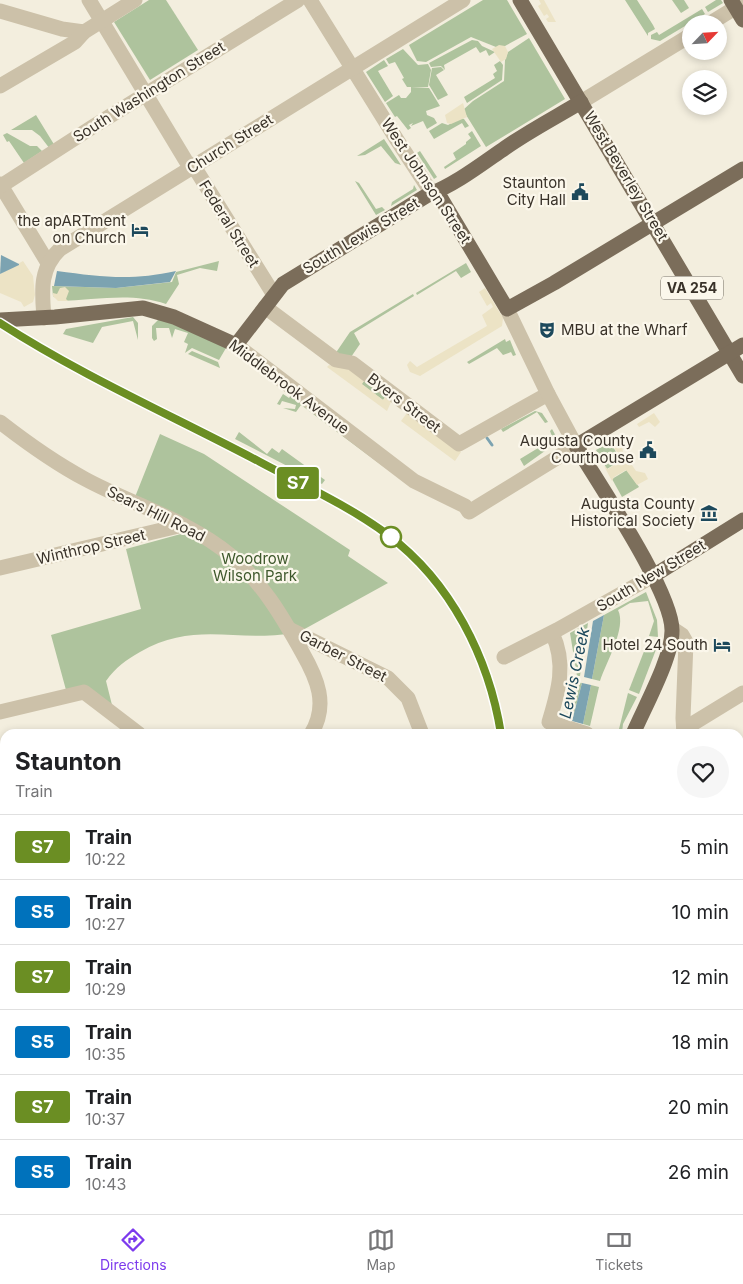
<!DOCTYPE html>
<html lang="en">
<head>
<meta charset="utf-8">
<style>
	body { margin:0; font-family:Inter,sans-serif; background:#f6f6f6; color:#202124; height:100vh; display:flex; flex-direction:column; font-size:19px; white-space:nowrap }
	* { box-sizing:border-box; margin:0 }
	p { font-size:16px; color:#757577 }
	.icon { flex:none; width:28px; height:28px; fill:none; stroke:currentColor; stroke-width:2; stroke-linecap:round; stroke-linejoin:round }
	.map { position:relative; flex:1; overflow:hidden }
	.side { position:absolute; left:0px; top:729px; width:744px; height:486px; display:flex; flex-direction:column; background:#fff; border-radius:15px 15px 0 0; box-shadow:0 2px 8px #0003 }
	.side>* { flex:none }
	.badge { padding:0 10px; border-radius:4px; font-size:18px; line-height:32px }
	.needle { width:32px; rotate:65deg }
	.fabs { position:absolute; left:682px; top:15px; display:grid; gap:10px }
	.fabs a { display:grid; place-items:center; width:45px; height:45px; border-radius:50%; background:#fff; box-shadow:0 2px 8px #0003; font-size:25px }
	.map>.badge { position:absolute; translate:-50% -50%; box-shadow:0 0 0 2px #fff }
	.round { display:grid; place-items:center; flex:none; width:52px; height:52px; border-radius:26px; background:#f6f6f6 }
	.headline { display:flex; align-items:center; justify-content:space-between; height:85px; padding:0 15px }
	h1 { font-size:24px; font-weight:700; line-height:38px }
	ul { padding:0; list-style:none }
	li { display:flex; align-items:center; gap:15px; height:65px; padding:0 15px; border-top:1px solid #e0e0e0 }
	li div { flex:1 }
	li b { display:block; font-size:19px }
	li em { font-style:normal }
	li .badge { min-width:55px; font-weight:700; text-align:center }
	.tab-bar { display:flex; justify-content:space-around; align-items:center; height:70px; border-top:1px solid #e0e0e0; background:#fff; font-size:14px; color:#757577 }
	.tab-bar a { display:grid; justify-items:center; gap:2px }
	.tab-bar .on { color:#7c3aed }
	.map>svg:first-child { display:block }
</style>
</head>
<body>
<div class="map">
<svg width="743" height="1214" viewBox="0 0 743 1214">
	<rect width="100%" height="100%" fill="#f3eede"/>
	<!-- green -->
	<g fill="#aec39d">
		<polygon points="149,0 166,0 198,50 150,80 114,22"/>
		<polygon points="483,0 507,0 527,34 505,46 496,47 471,37 426,62 417,61 409,45"/>
		<polygon points="625,0 637,0 653,25 655,29 648,33 648,36"/>
		<polygon points="672,0 684,0 689,8 681,13"/>
		<polygon points="716,0 721,0 723,3 708,12 705,7"/>
		<polygon points="702,9 705,14 660,41 651,39 651,35 657,32 659,35"/>
		<polygon points="529,38 565,99 486,147 463,110 473,101 504,81 505,60 508,52"/>
		<polygon points="472,40 478,41 482,46 495,52 489,56 486,50 480,53 476,47 444,65 445,70 441,66 431,67 429,63"/>
		<polygon points="403,49 418,65 428,64 431,70 428,87 407,87 402,79 404,78 395,62 389,64 386,59"/>
		<polygon points="384,60 388,66 378,71 393,96 385,102 366,72"/>
		<polygon points="500,61 503,65 502,80 467,103 464,97 495,78 493,74 497,71 494,65"/>
		<polygon points="432,68 441,67 444,70 436,75 448,95 438,100 429,85"/>
		<polygon points="411,87 429,88 440,106 426,111 427,115 434,118 437,123 427,129 423,121 411,126 413,123 409,125 411,128 408,130 397,116 395,117 386,103 399,95 401,98 406,98 411,92"/>
		<polygon points="36,115 55,146 50,149 40,136 32,130 11,130"/>
		<polygon points="461,118 464,119 469,126 465,128 462,123 434,139 429,131 442,123 448,125"/>
		<polygon points="472,131 481,146 445,169 444,167 456,159 453,153 466,144 466,142 471,138 468,134"/>
		<polygon points="7,133 30,146 37,146 42,151 24,163 9,141 7,142 3,135"/>
		<polygon points="384,139 401,165 395,163 381,146 365,155 357,156"/>
		<polygon points="420,151 437,177 434,179 417,153"/>
		<polygon points="355,181 359,183 376,209 382,207 385,210 376,215"/>
		<polygon points="414,185 417,190 391,206 392,202 413,189"/>
		<path d="M219,261L217,271L200,268L177,275L179,284L166,304C132,292 95,300 60,301L53,296L52,286L116,288L172,282L176,272Z"/>
		<polygon points="466,263 471,272 461,278 456,271 417,295 416,293"/>
		<polygon points="413,294 414,296 354,333 360,344 351,357 335,354 350,332"/>
		<polygon points="133,317 138,323 138,340 133,321 102,327 93,343 63,334 66,329"/>
		<polygon points="159,319 194,332 226,348 219,360 192,348 185,353 188,344 184,342 188,333 175,329 172,338 169,328 156,328 157,339 154,341 152,338 152,326"/>
		<polygon points="505,339 506,342 510,340 516,355 513,356 511,352 503,355 497,348 469,364 467,362"/>
		<polygon points="192,351 218,362 220,368 188,354"/>
		<polygon points="364,381 386,397 383,400 361,384"/>
		<polygon points="283,394 289,398 292,394 388,470 301,405 296,412 283,408 295,409 296,405 282,401 280,405 277,404"/>
		<polygon points="535,411 542,413 548,422 545,423 537,412 503,432 501,429"/>
		<polygon points="552,429 557,438 556,443 524,466 520,459 553,439 550,431"/>
		<polygon points="239,432 267,454 272,448 279,453 282,449 325,480 322,484 235,439"/>
		<path d="M160,434L204,454L350,550L348,556L388,583L301,631C244,646 198,618 140,652C126,660 116,667 106,681L112,705L66,690L51,635L141,609L126,549L199,529L135,497Z"/>
		<polygon points="610,442 621,460 607,469 596,450"/>
		<polygon points="627,470 639,487 622,497 612,479"/>
		<path d="M646,592L657,620L658,637L649,636L654,621L648,601L630,603L618,610C627,628 606,662 600,681L592,679L604,615Z"/>
		<polygon points="588,623 585,643 581,650 583,654 580,676 577,676 570,633"/>
		<polygon points="648,641 658,642 657,647 639,694 629,690"/>
		<polygon points="577,682 582,683 572,721 565,718 562,712 569,714"/>
		<polygon points="591,685 599,687 590,726 583,724"/>
		<polygon points="628,693 637,697 623,724 622,733 621,734 610,733 618,733"/>
	</g>
	<!-- plaza -->
	<g fill="#ece3c5" fill-rule="evenodd">
		<polygon points="539,0 544,0 556,22 548,22 546,19 549,17 547,14 544,16 538,6 541,4"/>
		<polygon points="499,45 505,46 508,52 506,59 501,62 492,49"/>
		<polygon points="463,103 467,117 451,124 447,123 445,115"/>
		<polygon points="23,261 33,276 35,295 33,302 24,307 21,302 0,293 0,274"/>
		<polygon points="60,288 65,287 69,291 66,299 68,301 58,301 53,296 53,293 57,294"/>
		<polygon points="485,288 503,318 502,326 420,376 410,372 407,365 410,361 417,367 487,326 482,315 493,307 491,303 487,306 479,292"/>
		<path d="M329,365L349,369L461,452L455,461L401,421L407,413L391,402L387,411L327,367ZM364,381L385,397L383,400L362,384Z"/>
		<polygon points="654,413 660,422 655,427 649,422 639,427 637,424"/>
		<polygon points="621,434 626,443 622,446 623,452 636,471 645,473 648,479 637,485 626,470 614,477 612,481 604,466 608,469 621,461 612,443 607,443"/>
	</g>
	<!-- water -->
	<g fill="#7ca3b1">
		<polygon points="1,255 19,264 19,265 0,274"/>
		<path d="M57,271C102,277 131,281 176,271L170,282L116,288L54,286Z"/>
		<polygon points="604,615 592,679 584,677 593,621"/>
		<polygon points="582,683 591,685 583,724 572,721"/>
	</g>
	<g fill="none" stroke-linecap="round" stroke-linejoin="round">
		<!-- stream -->
		<g stroke="#7ca3b1" stroke-width="3">
			<polyline points="487,438 492,445"/>
			<polyline points="0,1090 5,1089"/>
			<polyline points="739,1197 743,1203"/>
			<polyline points="379,1210 386,1214"/>
		</g>
		<!-- minor -->
		<g stroke="#ccc1a9" stroke-width="15">
			<polyline points="89,0 186,161 198,173 274,295"/>
			<polyline points="310,0 397,140 427,186 434,193"/>
			<polyline points="0,11 62,29 84,32"/>
			<polyline points="709,24 743,3"/>
			<polyline points="0,86 75,42 84,32 135,0"/>
			<polyline points="581,102 691,35"/>
			<polyline points="0,184 48,263"/>
			<polyline points="1,186 94,126 298,0"/>
			<polyline points="265,307 336,360 352,363 459,444 548,394"/>
			<path d="M44,318C42,292 39,269 60,249L463,0"/>
			<polyline points="236,345 414,481 465,506 469,512 576,446 548,394 507,309"/>
			<path d="M0,422C27,443 55,463 85,479C133,505 188,520 230,555C262,582 282,616 302,652C317,678 329,705 311,734"/>
			<polyline points="0,568 183,525"/>
			<polyline points="673,629 682,635 686,642 683,718 684,734"/>
			<polyline points="291,630 388,678 408,698 422,734"/>
			<path d="M552,633C567,664 558,692 549,722L587,734"/>
			<polyline points="504,657 557,630 653,576"/>
			<polyline points="0,712 84,692 139,734"/>
			<polyline points="684,729 743,693"/>
			<polyline points="739,835 743,842"/>
			<polyline points="0,875 5,874"/>
			<polyline points="128,1210 128,1214"/>
		</g>
		<!-- major -->
		<g stroke="#7b6d5a" stroke-width="15">
			<polyline points="520,0 743,376"/>
			<polyline points="731,0 743,20"/>
			<polyline points="434,193 442,200 507,309 554,283 743,169"/>
			<path d="M0,320L55,317L143,308L174,317L236,345L283,284L426,196C456,184 479,166 505,148C529,131 556,117 581,102"/>
			<polyline points="653,576 743,520"/>
			<path d="M633,734C644,708 672,658 672,631C673,593 598,483 576,446L743,345"/>
			<polyline points="739,1008 743,1007"/>
			<polyline points="0,1068 5,1068"/>
			<polyline points="493,1210 497,1214"/>
			<polyline points="514,1210 518,1214"/>
			<polyline points="704,1210 706,1214"/>
			<polyline points="719,1210 721,1214"/>
		</g>
		<!-- rail -->
		<g stroke="#393229" stroke-width="3" stroke-dasharray="1 4" stroke-linecap="butt">
			<path d="M0,323C82,377 176,418 263,464C305,486 350,507 388,535C450,582 489,658 501,734"/>
			<polyline points="614,1210 615,1214"/>
		</g>
	</g>
	<g fill="none" stroke-linecap="round" stroke-linejoin="round">
		<!-- line casing -->
		<g stroke="#fff" stroke-width="11">
			<path id="line" d="M0,323C82,376 173,416 260,462C303,485 349,506 388,535C451,582 489,658 501,734"/>
		</g>
		<!-- line -->
		<use href="#line" stroke="#6b8e23" stroke-width="8"/>
	</g>
	<!-- icons -->
	<defs>
		<g id="civic-bare" transform="scale(1.35)"><path d="M-.6-6.5H3V-4.5H.6V-3L4-1V1h2V6H-6V1h2V-1L-.6-3ZM-1.2 2.5V6h2.4V2.5Z" fill="#1d495c" stroke="#fbf7eb" stroke-width="2.5" paint-order="stroke"/></g>
		<g id="hotel-bare" transform="scale(1.35)"><path d="M-6-4.5h1.5V1H6V5H4.5V3h-9V5H-6ZM-4 0a1.8 1.8 0 1 1 3.6 0ZM.5 0V-2.5h3Q6-2.5 6 0Z" fill="#1d495c" stroke="#fbf7eb" stroke-width="2.5" paint-order="stroke"/></g>
		<g id="theatre-bare" transform="scale(1.35)"><path d="M-5-5.5Q0-4 5-5.5V0Q5 5 0 6Q-5 5-5 0ZM-3.3-2.5H-1v1.5H-3.3ZM1-2.5H3.3v1.5H1ZM-2.8 1Q0 5.5 2.8 1Z" fill="#1d495c" stroke="#fbf7eb" stroke-width="2.5" paint-order="stroke"/></g>
		<g id="museum-bare" transform="scale(1.35)"><path d="M0-6L6-3V-2H-6V-3ZM-5-1h2V3h-2ZM-1-1h2V3h-2ZM3-1h2V3H3ZM-6 4H6V6H-6Z" fill="#1d495c" stroke="#fbf7eb" stroke-width="2.5" paint-order="stroke"/></g>
	</defs>
	<g fill-rule="evenodd">
		<use href="#civic-bare" x="580" y="192"/>
		<use href="#hotel-bare" x="140" y="230"/>
		<use href="#theatre-bare" x="547" y="330"/>
		<use href="#civic-bare" x="648" y="450"/>
		<use href="#museum-bare" x="709" y="513"/>
		<use href="#hotel-bare" x="722" y="645"/>
	</g>
	<!-- markers -->
	<circle fill="#fff" stroke="#6b8e23" stroke-width="2.5" cx="391" cy="537" r="10"/>
	<g text-anchor="middle" stroke-width="4.5" stroke-linejoin="round" paint-order="stroke">
		<!-- shield labels -->
		<rect fill="#fbf7eb" stroke="#736d63" stroke-width="1" x="661" y="276.5" width="62" height="23" rx="4"/>
		<g font-size="14" font-weight="bold" fill="#393229">
			<text x="692" y="293">VA 254</text>
		</g>
		<!-- street labels -->
		<g font-size="15" fill="#393229" stroke="#fbf7eb">
			<text transform="translate(149 92) rotate(-32)" y="5">South Washington Street</text>
			<text transform="translate(230 144) rotate(-32)" y="5">Church Street</text>
			<text transform="translate(626 176) rotate(59)" y="5">West Beverley Street</text>
			<text transform="translate(426 181) rotate(56)" y="5">West Johnson Street</text>
			<text transform="translate(229 224) rotate(58)" y="5">Federal Street</text>
			<text transform="translate(361 236) rotate(-31)" y="5">South Lewis Street</text>
			<text transform="translate(289 387) rotate(37)" y="5">Middlebrook Avenue</text>
			<text transform="translate(404 403) rotate(37)" y="5">Byers Street</text>
			<text transform="translate(156 514) rotate(26)" y="5">Sears Hill Road</text>
			<text transform="translate(91 547) rotate(-13)" y="5">Winthrop Street</text>
			<text transform="translate(651 576) rotate(-31)" y="5">South New Street</text>
			<text transform="translate(343 656) rotate(27)" y="5">Garber Street</text>
		</g>
		<!-- poi labels -->
		<g font-size="15" fill="#393229" stroke="#fbf7eb" text-anchor="end">
			<text x="566" y="188">Staunton<tspan x="566" dy="17">City Hall</tspan></text>
			<text x="126" y="226">the apARTment<tspan x="126" dy="17">on Church</tspan></text>
			<text x="561" y="335" text-anchor="start">MBU at the Wharf</text>
			<text x="634" y="446">Augusta County<tspan x="634" dy="17">Courthouse</tspan></text>
			<text x="695" y="509">Augusta County<tspan x="695" dy="17">Historical Society</tspan></text>
			<text x="708" y="650">Hotel 24 South</text>
		</g>
		<!-- park labels -->
		<g font-size="15" fill="#3e582c" stroke="#fbf7eb">
			<text x="255" y="564">Woodrow<tspan x="255" dy="17">Wilson Park</tspan></text>
		</g>
		<!-- water labels -->
		<g font-size="16" font-style="italic" fill="#1d495c" stroke="#fbf7eb">
			<text transform="translate(574 673) rotate(-78)" y="6">Lewis Creek</text>
		</g>
	</g>
</svg>
<div class="fabs">
<a><svg class="needle" viewBox="-14 -14 28 28"><path d="M0-13l5 13h-10z" fill="#e53935"/><path d="M0 13l5-13h-10z" fill="#757577"/></svg></a>
<a><svg class="icon" aria-label="layers" viewBox="0 0 24 24"><path d="M12 4l9 5-9 5-9-5zM3 14l9 5 9-5"/></svg></a>
</div>
<b class="badge" style="left:298px;top:483px;background:#6b8e23;color:#fff">S7</b>
<section class="side">
<div class="headline"><div><h1>Staunton</h1><p>Train</p></div><a class="round"><svg class="icon" aria-label="heart" viewBox="0 0 24 24"><path d="M12 20l-8-8c-3-5 5-10 8-4 3-6 11-1 8 4z"/></svg></a></div>
<ul>
<li><span class="badge" style="background:#6b8e23;color:#fff">S7</span><div><b>Train</b><p>10:22</p></div><em>5 min</em></li>
<li><span class="badge" style="background:#0072bc;color:#fff">S5</span><div><b>Train</b><p>10:27</p></div><em>10 min</em></li>
<li><span class="badge" style="background:#6b8e23;color:#fff">S7</span><div><b>Train</b><p>10:29</p></div><em>12 min</em></li>
<li><span class="badge" style="background:#0072bc;color:#fff">S5</span><div><b>Train</b><p>10:35</p></div><em>18 min</em></li>
<li><span class="badge" style="background:#6b8e23;color:#fff">S7</span><div><b>Train</b><p>10:37</p></div><em>20 min</em></li>
<li><span class="badge" style="background:#0072bc;color:#fff">S5</span><div><b>Train</b><p>10:43</p></div><em>26 min</em></li>
</ul>
</section>
</div>
<nav class="tab-bar">
<a class="on"><svg class="icon" aria-label="directions" viewBox="0 0 24 24"><path d="M12 3l9 9-9 9-9-9zM9 14v-3h6M13 9l2 2-2 2"/></svg>Directions</a>
<a><svg class="icon" aria-label="map" viewBox="0 0 24 24"><path d="M3 6l6-2 6 2 6-2v14l-6 2-6-2-6 2zM9 4v14M15 6v14"/></svg>Map</a>
<a><svg class="icon" aria-label="tickets" viewBox="0 0 24 24"><path d="M3 7h18v10H3zM15 7v10"/></svg>Tickets</a>
</nav>
</body>
</html>
